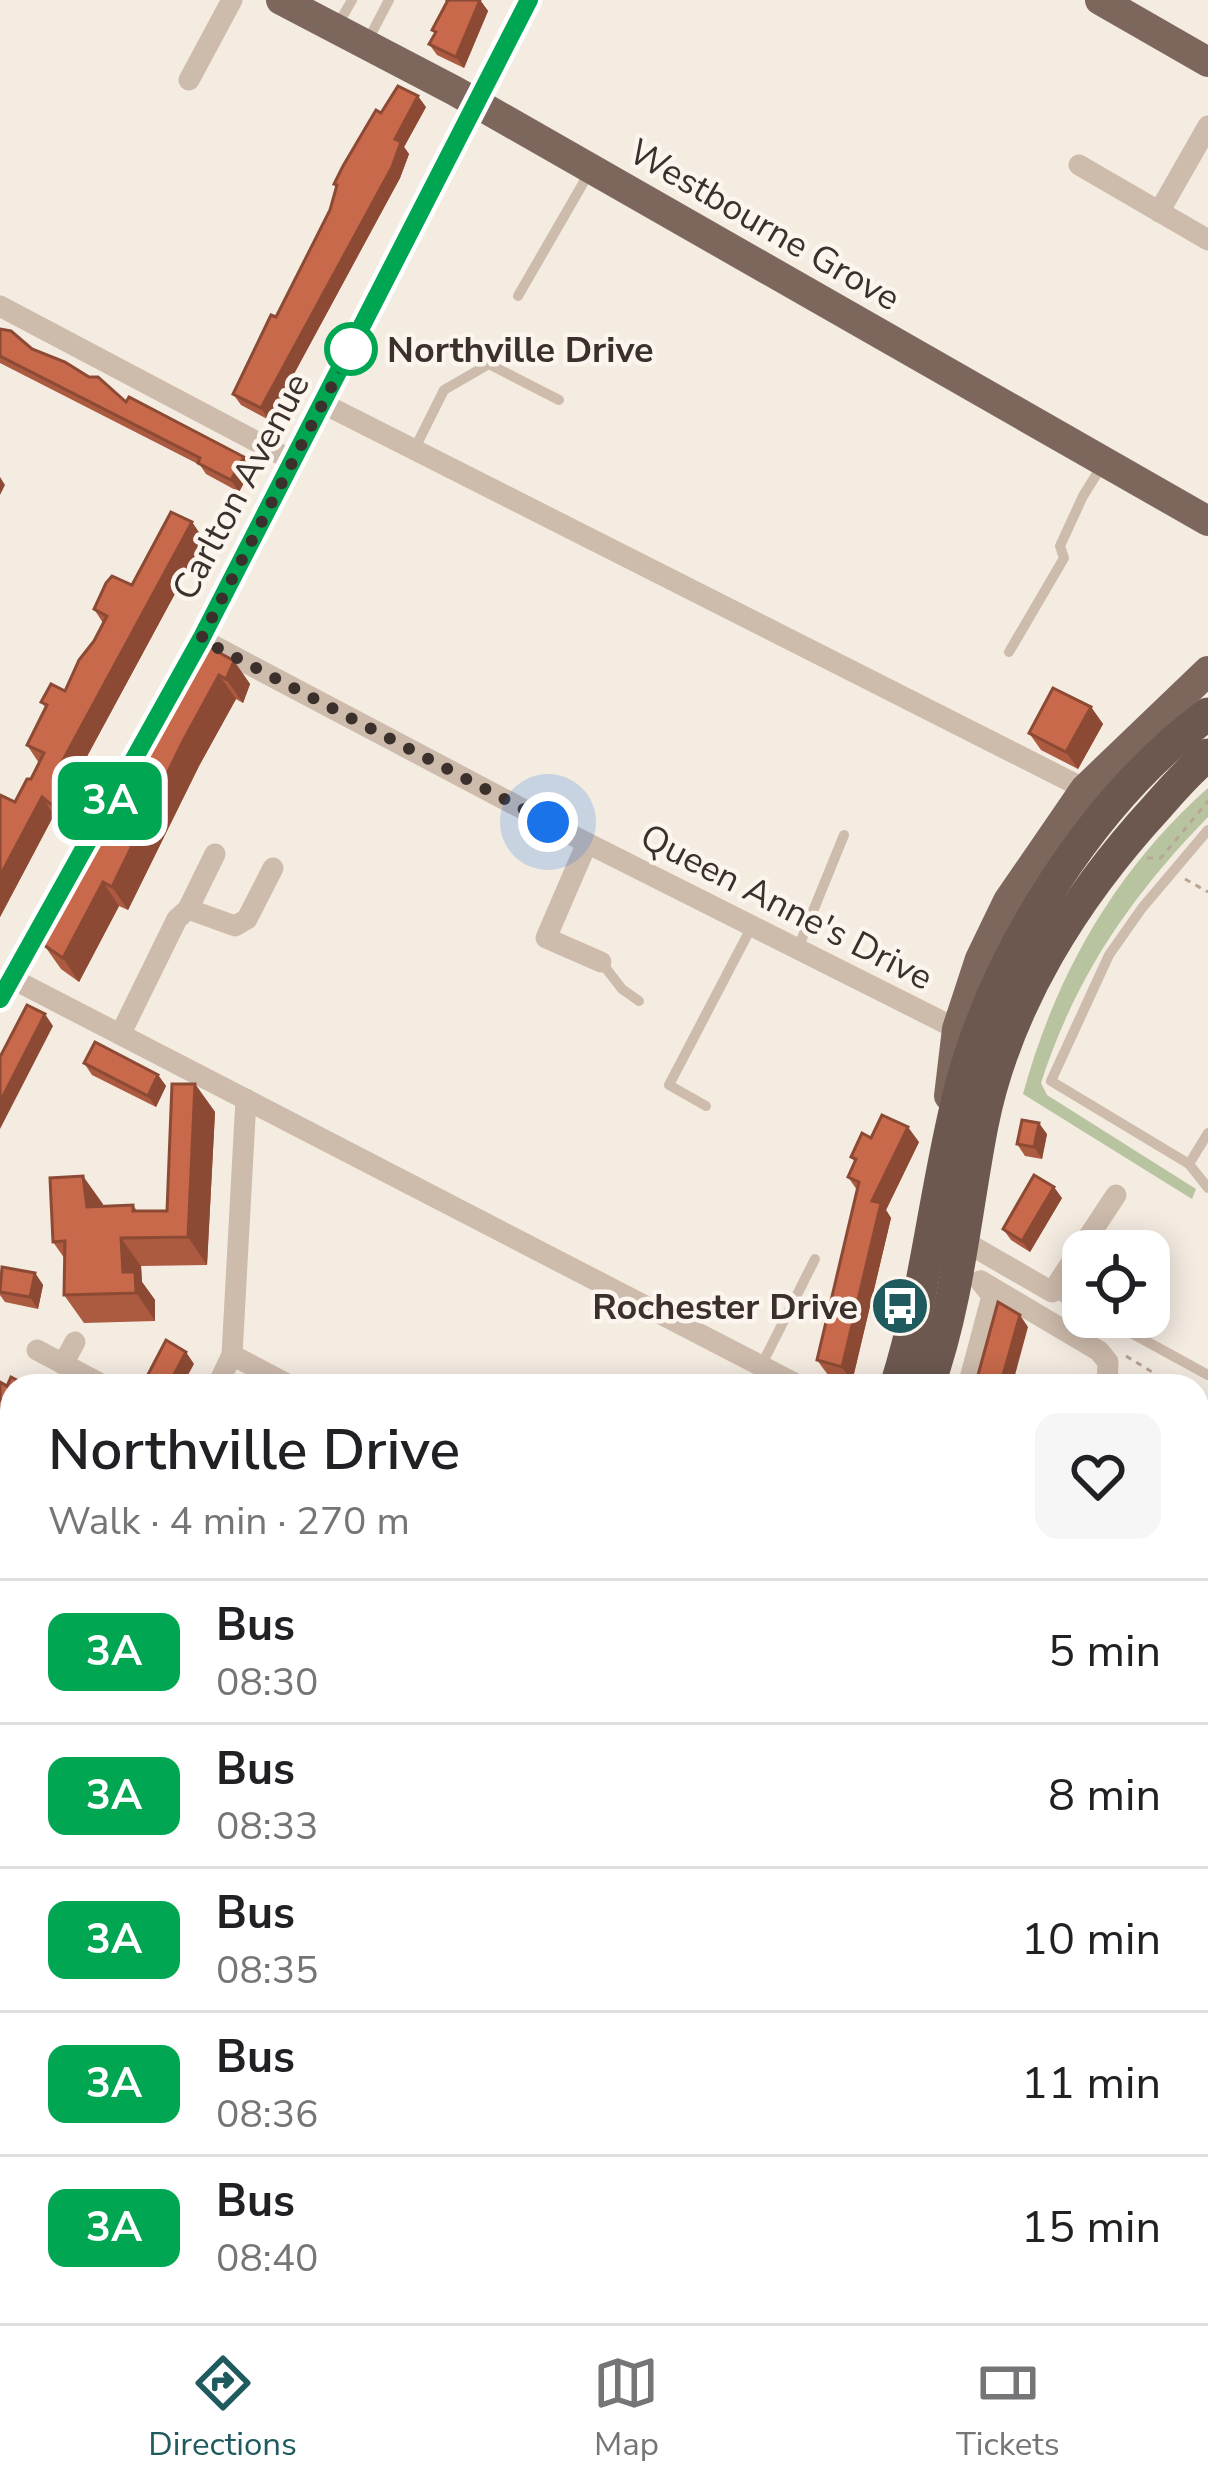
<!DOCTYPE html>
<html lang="en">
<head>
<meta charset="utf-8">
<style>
	body { margin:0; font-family:"Nunito Sans",sans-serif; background:#f6f6f6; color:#202124; height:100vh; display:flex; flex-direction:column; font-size:45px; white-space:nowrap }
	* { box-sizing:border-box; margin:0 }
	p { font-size:39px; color:#757577 }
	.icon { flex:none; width:66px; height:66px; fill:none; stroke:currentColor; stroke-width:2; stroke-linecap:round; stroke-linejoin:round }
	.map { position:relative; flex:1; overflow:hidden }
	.panel { position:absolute; left:0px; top:1374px; width:1209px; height:951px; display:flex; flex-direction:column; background:#fff; border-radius:36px 36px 0 0; box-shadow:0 6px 30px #0003 }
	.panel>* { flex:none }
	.badge { padding:0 24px; border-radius:18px; font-size:42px; line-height:78px }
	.controls { position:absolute; left:1062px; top:1230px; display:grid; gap:24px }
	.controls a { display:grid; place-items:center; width:108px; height:108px; border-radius:24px; background:#fff; box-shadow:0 6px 30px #0003; font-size:60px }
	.you { position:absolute; width:60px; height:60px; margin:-30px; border:9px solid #fff; border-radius:50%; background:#1a73e8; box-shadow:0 0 0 18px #1a73e833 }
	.map>.badge { position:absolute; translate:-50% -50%; box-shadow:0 0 0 6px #fff }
	.round { display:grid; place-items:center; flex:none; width:126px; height:126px; border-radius:24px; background:#f6f6f6 }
	.summary { display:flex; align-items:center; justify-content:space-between; height:204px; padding:0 48px }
	h1 { font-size:57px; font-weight:600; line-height:90px }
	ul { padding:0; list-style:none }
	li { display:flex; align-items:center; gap:36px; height:144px; padding:0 48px; border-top:3px solid #e0e0e0 }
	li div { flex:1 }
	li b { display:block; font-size:45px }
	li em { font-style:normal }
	li .badge { min-width:132px; font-weight:700; text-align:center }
	.tab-bar { display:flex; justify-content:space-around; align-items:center; height:168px; border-top:3px solid #e0e0e0; background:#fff; font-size:33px; color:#757577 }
	.tab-bar a { display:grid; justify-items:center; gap:6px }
	.tab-bar .active { color:#1f5a5e }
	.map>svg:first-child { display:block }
</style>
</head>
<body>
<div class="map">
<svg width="1208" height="2323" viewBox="0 0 1208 2323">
	<rect width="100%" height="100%" fill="#f4ebe1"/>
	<!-- green -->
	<path fill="#b8c4a0" d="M1208,788V817C1131,896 1075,977 1041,1083L1047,1095L1196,1189L1192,1199L1023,1094C1055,976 1116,869 1208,788Z"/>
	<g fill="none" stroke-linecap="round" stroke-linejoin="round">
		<!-- path -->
		<g stroke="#b9a596" stroke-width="3" stroke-dasharray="6 6" stroke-linecap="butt">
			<polyline points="1147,858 1161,858 1208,801"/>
			<polyline points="1185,879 1208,892"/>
			<polyline points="1126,1356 1175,1386"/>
			<polyline points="1197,1399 1208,1406"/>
		</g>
		<!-- service -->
		<g stroke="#cdbbac" stroke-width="10">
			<polyline points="337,26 352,0"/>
			<polyline points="368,40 389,0"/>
			<polyline points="518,296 589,173"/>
			<polyline points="414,450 444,390 489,364 559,400"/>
			<polyline points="1009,652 1064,558 1060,546 1083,496 1103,464"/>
			<polyline points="1208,830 1142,908 1109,955 1051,1081 1189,1164 1208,1133"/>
			<polyline points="798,948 844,835"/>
			<polyline points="601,962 622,989 639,1001"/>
			<polyline points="706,1106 669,1085 752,926"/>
			<polyline points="1189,1164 1208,1188"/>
			<polyline points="1052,1292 1083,1307"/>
			<polyline points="1102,1317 1208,1375"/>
			<polyline points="761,1366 815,1259"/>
			<polyline points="0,1640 12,1617"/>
		</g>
		<!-- minor -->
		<g stroke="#cdbbac" stroke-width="21">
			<polyline points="189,80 232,0"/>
			<polyline points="1079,165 1208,240"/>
			<polyline points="1159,212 1208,126"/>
			<polyline points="0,306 293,461"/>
			<polyline points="324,404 1085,789"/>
			<polyline points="201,639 587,843 957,1029"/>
			<polyline points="587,843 546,938 601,962"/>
			<polyline points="188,909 235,926 247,919 273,868"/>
			<polyline points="11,978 800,1386"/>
			<polyline points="121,1033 177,919 188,909 215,854"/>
			<polyline points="962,1240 1052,1292 1116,1195"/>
			<polyline points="981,1281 1099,1351 1108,1362 1107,1386"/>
			<polyline points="37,1350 105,1386"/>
			<polyline points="232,1355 291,1386"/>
			<polyline points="63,1364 75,1342"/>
			<polyline points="217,1386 232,1355 246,1099"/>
			<polyline points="968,1386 992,1296 980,1281"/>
			<polyline points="1197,1454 1197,1455"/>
			<polyline points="0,1562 12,1569"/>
			<polyline points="1197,1649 1208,1654"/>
			<polyline points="1197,1841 1208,1823"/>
			<polyline points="0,2197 12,2206"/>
			<polyline points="24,2323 31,2313"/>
			<polyline points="278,2323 285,2313"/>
			<polyline points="949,2323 955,2313"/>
		</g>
		<!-- tertiary -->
		<polyline stroke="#cdbbac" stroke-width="24" points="0,999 201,639 529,0"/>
		<!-- primary -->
		<g stroke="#7d675c" stroke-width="30">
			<polyline points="281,0 455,91 1208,521"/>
			<polyline points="1100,0 1208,62"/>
			<polyline points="949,1096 957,1029 980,959 1008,901 1085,789 1208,671"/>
		</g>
		<!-- trunk -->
		<g stroke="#6c584f" stroke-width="33">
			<path d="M896,1386C927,1289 935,1188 960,1091C996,952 1093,799 1208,714"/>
			<path d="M928,1386C958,1303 965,1212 982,1125C1006,1005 1075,896 1157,807C1173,789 1189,770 1208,755"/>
			<polyline points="329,2323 335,2313"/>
			<polyline points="360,2323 367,2313"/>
		</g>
	</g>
	<!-- wall -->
	<g fill="#ac5a40">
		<polygon points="445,0 480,0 488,11 464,68 437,55 429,44 435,34 432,30 446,2"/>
		<polygon points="426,107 404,147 409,154 400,178 269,420 241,405 233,394 276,317 330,210 336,188 334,184 381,113"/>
		<polygon points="0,329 126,402 244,457 252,468 239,492 206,474 200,465 0,363"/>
		<polygon points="192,522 204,540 71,786 78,797 65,823 54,815 0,917 0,795 15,802 31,779 39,763 27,745 46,708 41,702 65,691 94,641 103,623 94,609 132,585"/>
		<polygon points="204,644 234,661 250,684 243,703 236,699 199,766 128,910 119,906 79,982 61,969 44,945"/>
		<polygon points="1091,707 1103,724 1078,769 1041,750 1029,733"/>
		<polygon points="84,1063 158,1075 166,1086 156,1107 92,1075"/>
		<polygon points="195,1084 215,1112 207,1265 141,1266 142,1282 155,1300 155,1321 84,1323 64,1295 65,1259 53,1242 103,1204 103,1206 133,1205 137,1211 167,1211"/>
		<polygon points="1047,1134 1042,1159 1025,1156 1017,1144"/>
		<polygon points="871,1138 919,1142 886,1210 891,1218 852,1382 828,1375 817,1360 857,1190 848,1177 855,1162 851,1157"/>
		<polygon points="1062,1198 1030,1252 1011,1240 1003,1229"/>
		<polygon points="35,1273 43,1285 38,1309 5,1302 0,1295 0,1277"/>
		<polygon points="0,1382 12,1386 12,1412 2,1407 0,1412"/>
		<polygon points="0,1495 12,1502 12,1530 0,1523"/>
	</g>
	<!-- shaded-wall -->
	<g fill="#8c4a34">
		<polygon points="480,0 488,11 464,68 456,57"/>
		<polygon points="418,96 426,107 404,147 409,154 400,178 269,420 261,408 395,139"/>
		<polygon points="244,457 252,468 239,492 231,480"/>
		<polygon points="0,477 5,485 0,495"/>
		<polygon points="192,522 204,540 71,786 78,797 65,823 53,806 56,773"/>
		<polygon points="234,661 250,684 243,703 226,679"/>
		<polygon points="219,675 236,699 199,766 128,910 112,887 182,743"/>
		<polygon points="1091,707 1103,724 1078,769 1066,752"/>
		<polygon points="42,797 54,815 0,917 0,876"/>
		<polygon points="103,882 119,906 79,982 63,958"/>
		<polygon points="45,1014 53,1026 0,1129 0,1102"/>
		<polygon points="158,1075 166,1086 156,1107 148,1096"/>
		<polygon points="195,1084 215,1112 207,1265 188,1237"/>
		<polygon points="1039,1123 1047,1134 1042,1159 1034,1147"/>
		<polygon points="908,1127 919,1142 886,1210 891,1218 852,1382 842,1367 872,1201"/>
		<polygon points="83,1176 103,1204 106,1235 87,1207"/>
		<polygon points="1054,1187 1062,1198 1030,1252 1022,1241"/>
		<polygon points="121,1238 141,1266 142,1282 155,1300 155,1321 123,1272"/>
		<polygon points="35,1273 43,1285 38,1309 30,1297"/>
		<polygon points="1020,1315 1028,1327 1012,1386 1000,1386"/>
		<polygon points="186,1352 194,1364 182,1386 168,1386"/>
		<polygon points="241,2313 250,2313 253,2317 249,2323 235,2323"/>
	</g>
	<!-- building -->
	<g fill="#c8694b" stroke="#8c4a34" stroke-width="3">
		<polygon points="448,0 480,0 456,57 429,44 436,32 432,30"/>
		<polygon points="398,86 418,96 395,139 401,142 392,167 261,408 233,394 271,315 276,317 330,210 337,185 334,184 343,166 376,110 381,113"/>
		<polygon points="0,329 11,331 32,349 65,362 89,377 98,377 126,402 129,397 244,457 231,480 198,463 200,458 0,356"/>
		<polygon points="171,512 192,522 56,773 66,780 53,806 42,797 0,876 0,795 15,802 27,779 31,779 44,753 27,745 47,705 41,702 51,684 65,691 79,660 94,641 107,616 94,609 106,583 112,576 132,585"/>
		<polygon points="204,644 234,661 226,679 219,675 182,743 112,887 103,882 63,958 44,945"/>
		<polygon points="1053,688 1091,707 1066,752 1029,733"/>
		<polygon points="27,1005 45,1014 0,1102 0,1057"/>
		<polygon points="95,1042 158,1075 148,1096 84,1063"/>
		<polygon points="172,1084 195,1084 188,1237 121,1238 123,1272 135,1272 136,1293 64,1295 65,1241 53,1242 50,1178 83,1176 87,1207 133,1205 133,1211 167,1211"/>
		<polygon points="882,1115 908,1127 872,1201 881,1203 842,1367 817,1360 859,1182 848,1177 856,1159 851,1157 862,1133 871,1138"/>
		<polygon points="1022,1120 1039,1123 1034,1147 1017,1144"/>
		<polygon points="1034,1175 1054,1187 1022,1241 1003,1229"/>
		<polygon points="2,1267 35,1273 30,1297 0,1292"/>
		<polygon points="998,1302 1020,1315 1000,1386 975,1386"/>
		<polygon points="166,1340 186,1352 168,1386 142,1386"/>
		<polygon points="11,1377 28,1386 12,1386 12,1405 0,1399 0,1382 7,1386"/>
		<polygon points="0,1495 12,1502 12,1523 0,1516"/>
		<polygon points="222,2313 241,2313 235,2323 215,2323"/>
	</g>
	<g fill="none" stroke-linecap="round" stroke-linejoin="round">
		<!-- line casing -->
		<g stroke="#fff" stroke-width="27">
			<polyline id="line" points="0,999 201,639 529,0"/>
		</g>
		<!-- line -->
		<use href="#line" stroke="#00a651" stroke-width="18"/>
		<!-- walk -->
		<polyline stroke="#3b302b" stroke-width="12" stroke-dasharray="0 21.6" points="351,349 201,639 548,822"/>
	</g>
	<!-- icons -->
	<defs>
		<g id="bus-disc" transform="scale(3)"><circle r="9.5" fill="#1f5a5e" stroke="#fbf5ee"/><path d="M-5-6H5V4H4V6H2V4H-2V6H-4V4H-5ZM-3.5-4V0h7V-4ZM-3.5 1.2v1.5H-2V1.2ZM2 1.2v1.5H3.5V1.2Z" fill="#fff"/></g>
	</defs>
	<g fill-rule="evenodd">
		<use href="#bus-disc" x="900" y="1306"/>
	</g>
	<!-- markers -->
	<circle fill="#fff" stroke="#00a651" stroke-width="6" cx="351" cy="349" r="24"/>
	<g text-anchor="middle" stroke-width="9" stroke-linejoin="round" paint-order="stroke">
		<!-- street labels -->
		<g font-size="36" fill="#3b302b" stroke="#fbf5ee">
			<text transform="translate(765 224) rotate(30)" y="13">Westbourne Grove</text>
			<text transform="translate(240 486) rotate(-62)" y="13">Carlton Avenue</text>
			<text transform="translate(787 906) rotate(27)" y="13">Queen Anne's Drive</text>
		</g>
		<!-- stop labels -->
		<g font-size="36" font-weight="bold" fill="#3b302b" stroke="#fbf5ee" text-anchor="start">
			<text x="387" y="362">Northville Drive</text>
		</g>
		<!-- poi labels -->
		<g font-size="36" font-weight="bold" fill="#3b302b" stroke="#fbf5ee" text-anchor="end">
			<text x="858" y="1319">Rochester Drive</text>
		</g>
	</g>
</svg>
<div class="controls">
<a><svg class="icon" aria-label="locate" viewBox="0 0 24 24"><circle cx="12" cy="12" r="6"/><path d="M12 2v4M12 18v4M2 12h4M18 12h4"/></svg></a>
</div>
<div class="you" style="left:548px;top:822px"></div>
<b class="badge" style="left:110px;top:801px;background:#00a651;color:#fff">3A</b>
<section class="panel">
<div class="summary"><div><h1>Northville Drive</h1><p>Walk · 4 min · 270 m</p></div><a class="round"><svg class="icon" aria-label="heart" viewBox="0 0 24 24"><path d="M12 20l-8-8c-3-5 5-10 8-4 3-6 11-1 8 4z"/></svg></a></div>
<ul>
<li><span class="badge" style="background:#00a651;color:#fff">3A</span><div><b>Bus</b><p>08:30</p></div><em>5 min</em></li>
<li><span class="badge" style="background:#00a651;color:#fff">3A</span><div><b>Bus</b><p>08:33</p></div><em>8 min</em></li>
<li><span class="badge" style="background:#00a651;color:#fff">3A</span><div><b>Bus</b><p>08:35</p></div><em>10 min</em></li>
<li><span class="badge" style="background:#00a651;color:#fff">3A</span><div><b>Bus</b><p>08:36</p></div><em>11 min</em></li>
<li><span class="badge" style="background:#00a651;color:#fff">3A</span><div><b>Bus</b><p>08:40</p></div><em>15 min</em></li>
</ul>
</section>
</div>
<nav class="tab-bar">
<a class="active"><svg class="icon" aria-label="directions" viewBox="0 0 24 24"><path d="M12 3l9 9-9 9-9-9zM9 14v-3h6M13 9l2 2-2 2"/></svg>Directions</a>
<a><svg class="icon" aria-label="map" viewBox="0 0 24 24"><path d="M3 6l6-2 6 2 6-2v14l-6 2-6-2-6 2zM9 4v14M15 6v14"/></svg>Map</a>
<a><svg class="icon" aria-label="tickets" viewBox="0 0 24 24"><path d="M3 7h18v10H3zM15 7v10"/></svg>Tickets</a>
</nav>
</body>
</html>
